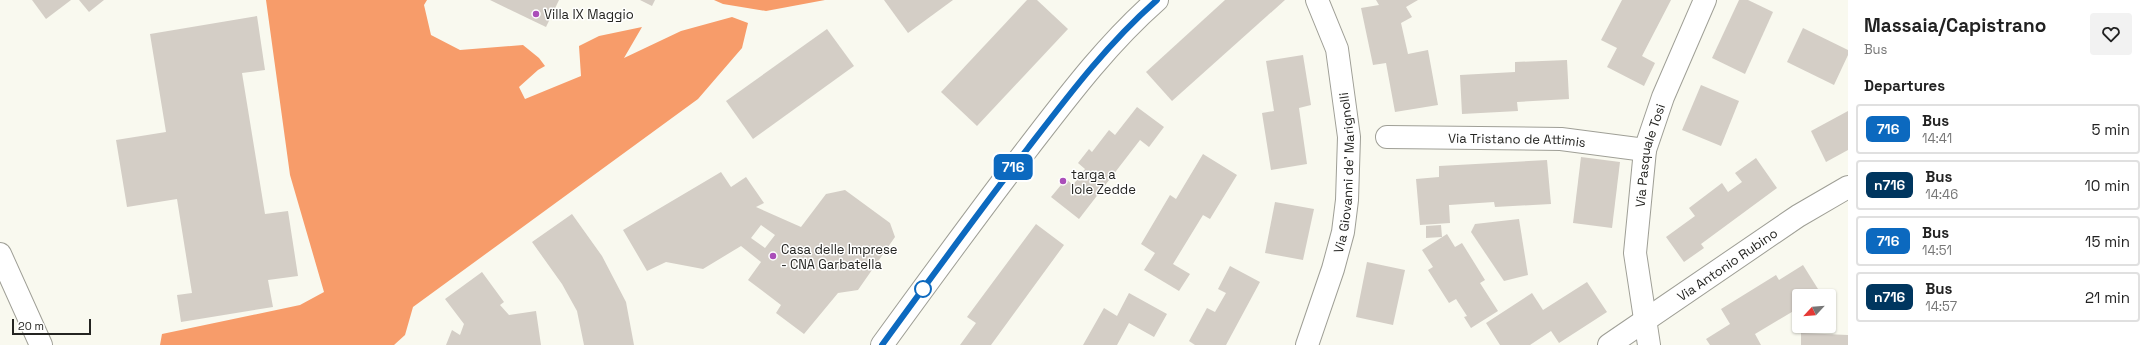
<!DOCTYPE html>
<html lang="en">
<head>
<meta charset="utf-8">
<style>
	body { margin:0; font-family:"Space Grotesk",sans-serif; background:#f2f2f2; color:#222; height:100vh; display:flex; flex-direction:column; font-size:15px; white-space:nowrap }
	* { box-sizing:border-box; margin:0 }
	p { font-size:13px; color:#767676 }
	.icon { flex:none; width:22px; height:22px; fill:none; stroke:currentColor; stroke-width:2; stroke-linecap:round; stroke-linejoin:round }
	.map { position:relative; flex:1; overflow:hidden }
	.sheet { display:flex; flex-direction:column; background:#fff; width:300px }
	.sheet>* { flex:none }
	.badge { padding:0 8px; border-radius:6px; font-size:14px; line-height:26px }
	.needle { width:26px; rotate:244deg }
	.buttons { position:absolute; left:1792px; top:289px; display:grid; gap:8px }
	.buttons a { display:grid; place-items:center; width:44px; height:44px; border-radius:4px; background:#fff; box-shadow:0 1px 3px #0004; font-size:20px }
	.scale { position:absolute; left:12px; bottom:10px; width:79px; box-sizing:border-box; padding-left:4px; border:2px solid #242421; border-top:0; font-size:11px; line-height:14px; white-space:nowrap; color:#242421; -webkit-text-stroke:3px #fffffe; paint-order:stroke }
	.map>.badge { position:absolute; translate:-50% -50%; box-shadow:0 0 0 2px #fff }
	h2 { padding:0 16px; font-size:15px; line-height:36px }
	.round { display:grid; place-items:center; flex:none; width:42px; height:42px; border-radius:4px; background:#f2f2f2 }
	.overview { display:flex; align-items:center; justify-content:space-between; height:68px; padding:0 16px }
	h1 { font-size:19px; font-weight:800; line-height:30px }
	ul { padding:0; list-style:none }
	li { display:flex; align-items:center; gap:12px; height:50px; margin:0 8px 6px; padding:0 8px; border:2px solid #e0e0e0; border-radius:4px }
	li div { flex:1 }
	li b { display:block; font-size:15px }
	li em { font-style:normal }
	li .badge { min-width:44px; font-weight:700; text-align:center }
	main { display:flex; flex:1; min-height:0 }
	.map>svg:first-child { display:block }
</style>
</head>
<body>
<main>
<div class="map">
<svg width="1848" height="345" viewBox="0 0 1848 345">
	<rect width="100%" height="100%" fill="#f9f9ef"/>
	<!-- forest -->
	<g fill="#f79c6a">
		<polygon points="266,0 427,0 424,5 431,35 460,50 523,45 539,58 545,66 538,70 519,87 525,99 581,76 579,46 599,36 642,27 624,58 681,31 732,17 748,23 742,48 698,99 413,307 405,335 394,345 160,345 162,334 300,305 324,292 290,175"/>
		<polygon points="714,0 825,0 766,11 723,4"/>
	</g>
	<!-- building -->
	<g fill="#d4cec6" fill-rule="evenodd">
		<polygon points="32,0 71,0 46,19"/>
		<polygon points="79,0 104,0 89,12"/>
		<polygon points="490,0 559,0 546,27"/>
		<polygon points="640,0 655,0 652,6"/>
		<polygon points="884,0 953,0 908,33"/>
		<polygon points="1027,0 1037,0 1068,29 977,126 941,92"/>
		<polygon points="1225,0 1285,0 1172,101 1146,72"/>
		<polygon points="1376,0 1418,0 1406,7 1412,17 1401,23 1408,54 1428,50 1438,105 1395,112 1386,63 1373,65 1361,8 1379,5"/>
		<polygon points="1622,0 1671,0 1642,56 1655,63 1644,86 1607,67 1617,48 1601,40"/>
		<polygon points="1739,0 1748,0 1773,12 1745,74 1712,58"/>
		<polygon points="257,16 265,70 242,73 265,214 288,211 298,276 268,280 273,307 181,322 177,295 192,293 177,199 127,207 116,140 166,132 150,34"/>
		<polygon points="1803,28 1848,50 1848,55 1834,85 1787,62"/>
		<polygon points="827,29 854,66 753,139 726,101"/>
		<polygon points="1303,55 1311,105 1299,108 1307,164 1271,170 1262,113 1274,111 1266,61"/>
		<polygon points="1567,60 1569,99 1517,102 1518,111 1462,114 1460,75 1515,72 1515,62"/>
		<polygon points="1701,85 1739,101 1721,146 1682,130"/>
		<polygon points="1137,107 1164,127 1149,147 1140,140 1079,219 1051,197 1066,179 1073,185 1085,169 1078,163 1089,149 1092,152 1109,130 1115,135"/>
		<polygon points="1848,111 1848,150 1826,162 1811,131"/>
		<polygon points="1203,154 1237,175 1210,219 1203,215 1173,264 1190,274 1179,291 1144,270 1155,253 1141,244 1170,195 1176,199"/>
		<polygon points="1581,157 1620,162 1612,228 1573,223"/>
		<polygon points="1756,158 1777,188 1701,244 1704,248 1684,262 1666,237 1695,216 1689,208 1722,183 1728,192 1742,182 1735,173"/>
		<polygon points="1547,160 1551,204 1495,207 1494,202 1449,205 1450,223 1420,225 1416,179 1439,177 1439,166"/>
		<path d="M721,172L731,187L746,177L764,203L756,207L801,227L826,194L845,190L890,223L895,237L858,290L838,293L804,334L776,313L781,305L748,280L761,262L741,246L703,269L666,262L647,271L623,230ZM761,225L775,235L765,248L751,238Z"/>
		<polygon points="1275,202 1314,209 1303,260 1265,253"/>
		<polygon points="572,214 602,256 626,302 634,345 584,345 577,311 562,284 532,242"/>
		<polygon points="1519,219 1528,275 1504,281 1471,232 1475,224"/>
		<polygon points="1036,224 1064,245 991,345 960,345 976,323 967,317"/>
		<polygon points="1441,225 1442,237 1426,238 1426,226"/>
		<polygon points="1447,234 1455,247 1462,243 1485,280 1480,283 1498,311 1471,328 1464,317 1467,316 1456,299 1449,303 1428,270 1433,267 1422,250"/>
		<polygon points="1367,262 1405,270 1393,325 1356,317"/>
		<polygon points="1803,265 1818,289 1806,296 1799,296 1799,300 1794,304 1797,309 1755,334 1761,345 1710,345 1706,339 1730,324 1721,309 1776,275 1779,280"/>
		<polygon points="1230,266 1260,282 1226,345 1195,345 1189,341 1207,308 1215,312 1226,293 1218,289"/>
		<polygon points="482,272 504,302 500,305 509,315 536,311 541,345 446,345 452,330 460,335 464,324 445,299"/>
		<polygon points="1587,282 1607,312 1559,343 1551,331 1530,345 1500,345 1486,323 1532,293 1543,310"/>
		<polygon points="1129,293 1167,314 1154,337 1129,323 1117,345 1083,345 1104,308 1117,316"/>
		<polygon points="1801,333 1848,335 1848,345 1801,345"/>
	</g>
	<g fill="none" stroke-linecap="round" stroke-linejoin="round">
		<!-- minor casing -->
		<g stroke="#9f9f96" stroke-width="24">
			<g id="minor">
				<path id="s1" d="M1387,137L1561,139L1645,150"/>
				<polyline points="0,254 41,345"/>
				<path id="s2" d="M1307,345L1333,269L1343,232L1347,200L1349,137L1337,49L1317,0"/>
				<path id="s3" d="M1609,345L1798,216L1848,187"/>
				<path id="s4" d="M1649,345L1635,253L1645,150L1663,97L1705,0"/>
			</g>
		</g>
		<!-- tertiary casing -->
		<g stroke="#9f9f96" stroke-width="24">
			<path id="tertiary" d="M882,345C930,279 978,213 1028,148C1068,96 1107,44 1157,0"/>
		</g>
		<!-- minor -->
		<use href="#minor" stroke="#fff" stroke-width="22"/>
		<!-- tertiary -->
		<use href="#tertiary" stroke="#fff" stroke-width="22"/>
	</g>
	<g fill="none" stroke-linecap="round" stroke-linejoin="round">
		<!-- line casing -->
		<g stroke="#fff" stroke-width="9">
			<path id="line" d="M882,345C930,279 978,213 1028,148C1068,96 1107,44 1157,0"/>
		</g>
		<!-- line -->
		<use href="#line" stroke="#0c69bf" stroke-width="6"/>
	</g>
	<!-- markers -->
	<g fill="#aa4eb9" stroke="#fffffe" stroke-width="1.5">
		<circle cx="536" cy="14" r="4"/>
		<circle cx="1063" cy="181" r="4"/>
		<circle cx="773" cy="256" r="4"/>
	</g>
	<circle fill="#fff" stroke="#0c69bf" stroke-width="2" cx="923" cy="289" r="8"/>
	<g text-anchor="middle" stroke-width="3" stroke-linejoin="round" paint-order="stroke">
		<!-- poi labels -->
		<g font-size="13" fill="#242421" stroke="#fffffe" text-anchor="start">
			<text x="544" y="19">Villa IX Maggio</text>
			<text x="1071" y="179">targa a<tspan x="1071" dy="15">Iole Zedde</tspan></text>
			<text x="781" y="254">Casa delle Imprese<tspan x="781" dy="15">- CNA Garbatella</tspan></text>
		</g>
		<!-- street labels -->
		<g font-size="13" fill="#242421" stroke="#fffffe">
			<text dy="5" stroke="none"><textPath href="#s1" startOffset="130">Via Tristano de Attimis</textPath></text>
			<text dy="5" stroke="none"><textPath href="#s4" startOffset="192">Via Pasquale Tosi</textPath></text>
			<text dy="5" stroke="none"><textPath href="#s2" startOffset="178">Via Giovanni de' Marignolli</textPath></text>
			<text dy="5" stroke="none"><textPath href="#s3" startOffset="143">Via Antonio Rubino</textPath></text>
		</g>
	</g>
</svg>
<div class="buttons">
<a><svg class="needle" viewBox="-14 -14 28 28"><path d="M0-13l5 13h-10z" fill="#e53935"/><path d="M0 13l5-13h-10z" fill="#767676"/></svg></a>
</div>
<div class="scale">20 m</div>
<b class="badge" style="left:1013px;top:167px;background:#0c69bf;color:#fff">716</b>
</div>
<section class="sheet">
<div class="overview"><div><h1>Massaia/Capistrano</h1><p>Bus</p></div><a class="round"><svg class="icon" aria-label="heart" viewBox="0 0 24 24"><path d="M12 20l-8-8c-3-5 5-10 8-4 3-6 11-1 8 4z"/></svg></a></div>
<h2>Departures</h2>
<ul>
<li><span class="badge" style="background:#0c69bf;color:#fff">716</span><div><b>Bus</b><p>14:41</p></div><em>5 min</em></li>
<li><span class="badge" style="background:#00365f;color:#fff">n716</span><div><b>Bus</b><p>14:46</p></div><em>10 min</em></li>
<li><span class="badge" style="background:#0c69bf;color:#fff">716</span><div><b>Bus</b><p>14:51</p></div><em>15 min</em></li>
<li><span class="badge" style="background:#00365f;color:#fff">n716</span><div><b>Bus</b><p>14:57</p></div><em>21 min</em></li>
</ul>
</section>
</main>
</body>
</html>
